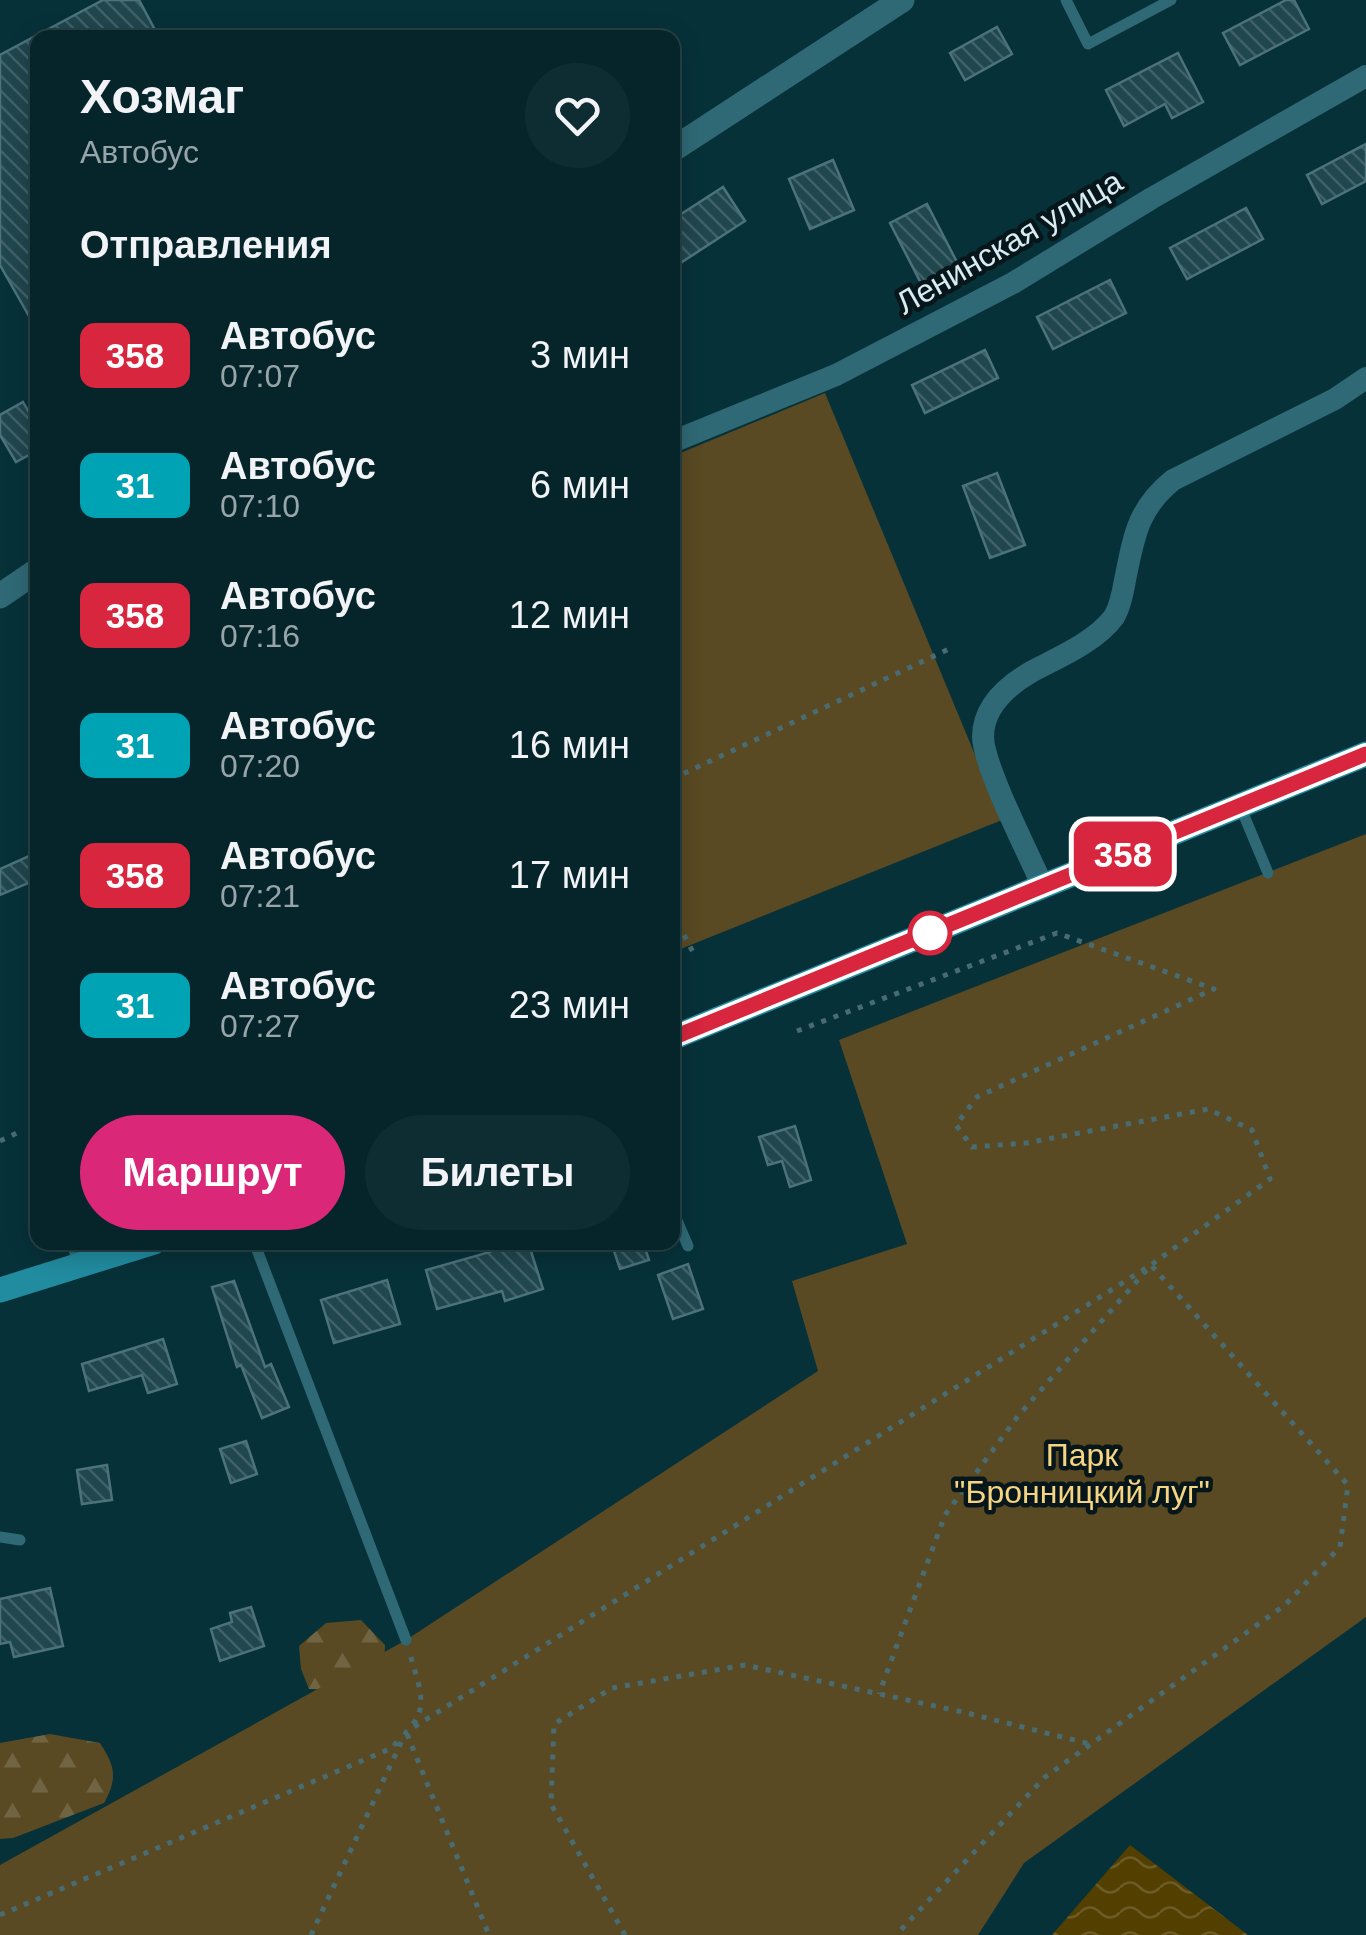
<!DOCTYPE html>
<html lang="ru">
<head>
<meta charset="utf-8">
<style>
	body { margin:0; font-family:Arial,sans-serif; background:#0e2d33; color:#f1f3f6; height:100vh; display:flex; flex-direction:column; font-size:38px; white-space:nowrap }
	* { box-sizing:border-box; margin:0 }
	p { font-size:32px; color:#97a5a9 }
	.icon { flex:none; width:55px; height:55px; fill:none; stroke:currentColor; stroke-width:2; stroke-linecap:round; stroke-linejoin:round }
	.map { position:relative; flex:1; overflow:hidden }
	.side { position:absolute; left:30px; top:30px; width:650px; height:1220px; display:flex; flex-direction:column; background:#05252b; border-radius:20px; box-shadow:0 5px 25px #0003,0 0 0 2px #264247 }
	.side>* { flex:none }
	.badge { padding:0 20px; border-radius:15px; font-size:35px; line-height:65px }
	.map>.badge { position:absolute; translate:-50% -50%; box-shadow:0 0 0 5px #fff }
	h2 { padding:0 50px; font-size:38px; line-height:90px }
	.round { display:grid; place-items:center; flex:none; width:105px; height:105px; border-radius:52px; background:#0e2d33 }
	.summary { display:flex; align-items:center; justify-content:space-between; height:170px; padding:0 50px }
	h1 { font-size:48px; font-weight:700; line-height:75px }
	.primary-button { display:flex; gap:20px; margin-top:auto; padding:20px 50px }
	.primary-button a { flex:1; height:115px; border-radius:60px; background:#db2777; color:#fff; font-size:40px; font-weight:700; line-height:115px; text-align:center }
	.primary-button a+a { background:#0e2d33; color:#f1f3f6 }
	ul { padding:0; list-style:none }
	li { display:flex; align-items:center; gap:30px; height:130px; padding:0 50px }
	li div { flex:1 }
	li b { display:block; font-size:38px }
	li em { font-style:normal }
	li .badge { min-width:110px; font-weight:700; text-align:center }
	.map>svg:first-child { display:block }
</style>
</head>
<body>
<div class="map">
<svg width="1366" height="1935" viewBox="0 0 1366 1935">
	<defs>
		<pattern id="forest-firs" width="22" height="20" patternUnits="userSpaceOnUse" patternTransform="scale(2.5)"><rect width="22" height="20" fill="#594a23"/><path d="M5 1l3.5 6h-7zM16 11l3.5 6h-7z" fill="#706443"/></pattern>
		<pattern id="water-waves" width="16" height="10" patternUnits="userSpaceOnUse" patternTransform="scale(2.5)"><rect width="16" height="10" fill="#533f00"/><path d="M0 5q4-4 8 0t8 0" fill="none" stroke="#6b5b26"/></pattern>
		<pattern id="building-back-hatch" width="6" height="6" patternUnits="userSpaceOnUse" patternTransform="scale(2.5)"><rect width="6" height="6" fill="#20464e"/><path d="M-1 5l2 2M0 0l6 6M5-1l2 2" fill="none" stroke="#406168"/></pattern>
	</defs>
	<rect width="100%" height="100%" fill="#073139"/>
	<!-- forest -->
	<g fill="url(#forest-firs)">
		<polygon points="361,1620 385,1645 384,1668 342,1690 309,1689 301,1669 299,1646 326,1623"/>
		<path d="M50,1734L100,1743C115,1766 118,1778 104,1803L13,1838L0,1839V1743Z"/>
	</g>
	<!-- green -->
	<g fill="#594a23">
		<polygon points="825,393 1002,820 673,952 672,447 678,454"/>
		<polygon points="1366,834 1366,1617 1024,1863 978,1935 0,1935 0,1865 406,1640 818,1371 792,1281 907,1244 839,1040"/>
	</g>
	<!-- water -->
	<polygon fill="url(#water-waves)" points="1130,1845 1248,1935 1052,1935"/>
	<!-- building -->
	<g fill="url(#building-back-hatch)" stroke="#4c737c" stroke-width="2.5">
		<polygon points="103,0 139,0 154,28 136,38 38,38 38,332 0,265 0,55"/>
		<polygon points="1286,0 1294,0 1309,29 1240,65 1223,33"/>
		<polygon points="997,27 1012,54 965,80 950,53"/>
		<polygon points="1178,53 1203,102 1172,118 1165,104 1124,126 1106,90"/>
		<polygon points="1366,144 1366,181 1322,204 1307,175"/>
		<polygon points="833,160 854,210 810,229 789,179"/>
		<polygon points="723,187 745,221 682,262 672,247 672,220"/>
		<polygon points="927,204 961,270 924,289 890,223"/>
		<polygon points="1246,208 1263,239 1187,279 1170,248"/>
		<polygon points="1110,280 1126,313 1053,349 1037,317"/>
		<polygon points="985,350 998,378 925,413 912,385"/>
		<polygon points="23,402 38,428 38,450 16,462 0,435 0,415"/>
		<polygon points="997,473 1025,545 990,558 963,486"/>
		<polygon points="38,852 38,879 0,895 0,869"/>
		<polygon points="795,1126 811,1180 790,1187 782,1161 768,1165 759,1137"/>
		<polygon points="509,1242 528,1242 543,1289 505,1301 502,1291 437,1309 426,1270 490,1252 489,1249"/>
		<polygon points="611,1242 643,1242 649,1260 620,1269"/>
		<polygon points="688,1264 703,1309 673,1319 658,1275"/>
		<polygon points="387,1280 400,1324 334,1343 321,1300"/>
		<polygon points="234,1281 265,1367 271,1364 289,1407 262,1418 241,1365 237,1367 212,1287"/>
		<polygon points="163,1339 177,1384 148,1393 142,1375 89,1391 82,1364"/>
		<polygon points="246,1441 257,1474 231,1483 220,1449"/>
		<polygon points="107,1465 112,1500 82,1504 77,1470"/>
		<polygon points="50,1588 63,1646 14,1657 10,1642 0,1644 0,1599"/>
		<polygon points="251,1607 264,1646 220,1661 211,1629 232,1622 230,1613"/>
	</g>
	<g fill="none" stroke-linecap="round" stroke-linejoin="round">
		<!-- path -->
		<g stroke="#496c73" stroke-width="5" stroke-dasharray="5 8" stroke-linecap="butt">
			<polyline points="672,779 949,649"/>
			<polyline points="672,912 695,956"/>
			<polyline points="797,1031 1057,933 1214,989 977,1097 956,1125 972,1147 1026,1143 1208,1109 1252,1130 1270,1179 1151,1265 1018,1416 945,1515 879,1694"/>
			<polyline points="0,1141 21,1131"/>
			<path d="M411,1657C417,1681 430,1706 411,1726"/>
			<polyline points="407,1734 489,1935"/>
			<polyline points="0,1915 392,1748 400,1738"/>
			<polyline points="311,1935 406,1732 1151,1265 1348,1485 1340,1547 1285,1605 1045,1777 896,1935"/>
			<polyline points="625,1935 551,1804 554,1724 612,1688 745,1665 963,1712 1090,1744"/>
		</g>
		<!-- service -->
		<g stroke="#2f6975" stroke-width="11">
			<polyline points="1066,0 1088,44 1171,0"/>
			<polyline points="1240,806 1268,873"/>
			<polyline points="36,1124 38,1128"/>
			<polyline points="672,1209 688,1246"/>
			<polyline points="72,1242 78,1264"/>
			<polyline points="254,1242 406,1640"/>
			<polyline points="0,1537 20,1540"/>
		</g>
		<!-- minor -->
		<g stroke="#2f6975" stroke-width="22">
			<polyline points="672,442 836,375 1013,283 1152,198 1366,76"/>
			<path d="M1043,887C1029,854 984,768 983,737C983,707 1007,686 1031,672C1059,657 1094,643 1114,617C1120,607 1123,592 1125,580C1134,537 1137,509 1173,480L1335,399L1366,378"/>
		</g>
		<!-- tertiary -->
		<g stroke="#2f6975" stroke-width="25">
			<polyline points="672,150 902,0"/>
			<polyline points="0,596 38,570"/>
		</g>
		<!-- secondary -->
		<g stroke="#218b9f" stroke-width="25">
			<polyline points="672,1038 1366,754"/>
			<polyline points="0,1290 154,1242"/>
		</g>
	</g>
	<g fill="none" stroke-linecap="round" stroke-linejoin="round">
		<!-- line casing -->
		<g stroke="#fff" stroke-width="22">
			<polyline id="line" points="672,1038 1366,754"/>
		</g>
		<!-- line -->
		<use href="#line" stroke="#d7263d" stroke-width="15"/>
	</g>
	<!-- markers -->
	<circle fill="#fff" stroke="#d7263d" stroke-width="5" cx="930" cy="933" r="20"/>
	<g text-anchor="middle" stroke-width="9" stroke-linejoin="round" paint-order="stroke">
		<!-- street labels -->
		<g font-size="32" fill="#d8ecf1" stroke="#07161a">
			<text transform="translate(1009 242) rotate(-30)" y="11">Ленинская улица</text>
		</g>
		<!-- park labels -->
		<g font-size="32" fill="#f6d582" stroke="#07161a">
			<text x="1082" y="1466">Парк<tspan x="1082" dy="37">"Бронницкий луг"</tspan></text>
		</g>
	</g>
</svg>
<b class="badge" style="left:1123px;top:854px;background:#d7263d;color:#fff">358</b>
<section class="side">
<div class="summary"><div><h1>Хозмаг</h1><p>Автобус</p></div><a class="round"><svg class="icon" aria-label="heart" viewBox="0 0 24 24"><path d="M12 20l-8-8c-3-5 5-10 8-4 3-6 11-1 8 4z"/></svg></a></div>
<h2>Отправления</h2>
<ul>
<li><span class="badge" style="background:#d7263d;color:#fff">358</span><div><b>Автобус</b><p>07:07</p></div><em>3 мин</em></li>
<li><span class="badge" style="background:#00a3b4;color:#fff">31</span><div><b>Автобус</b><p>07:10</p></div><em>6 мин</em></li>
<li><span class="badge" style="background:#d7263d;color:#fff">358</span><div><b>Автобус</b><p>07:16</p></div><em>12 мин</em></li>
<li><span class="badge" style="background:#00a3b4;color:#fff">31</span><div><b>Автобус</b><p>07:20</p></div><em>16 мин</em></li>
<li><span class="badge" style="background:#d7263d;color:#fff">358</span><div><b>Автобус</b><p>07:21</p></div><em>17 мин</em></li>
<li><span class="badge" style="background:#00a3b4;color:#fff">31</span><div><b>Автобус</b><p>07:27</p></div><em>23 мин</em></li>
</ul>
<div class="primary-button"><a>Маршрут</a><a>Билеты</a></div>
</section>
</div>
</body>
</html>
